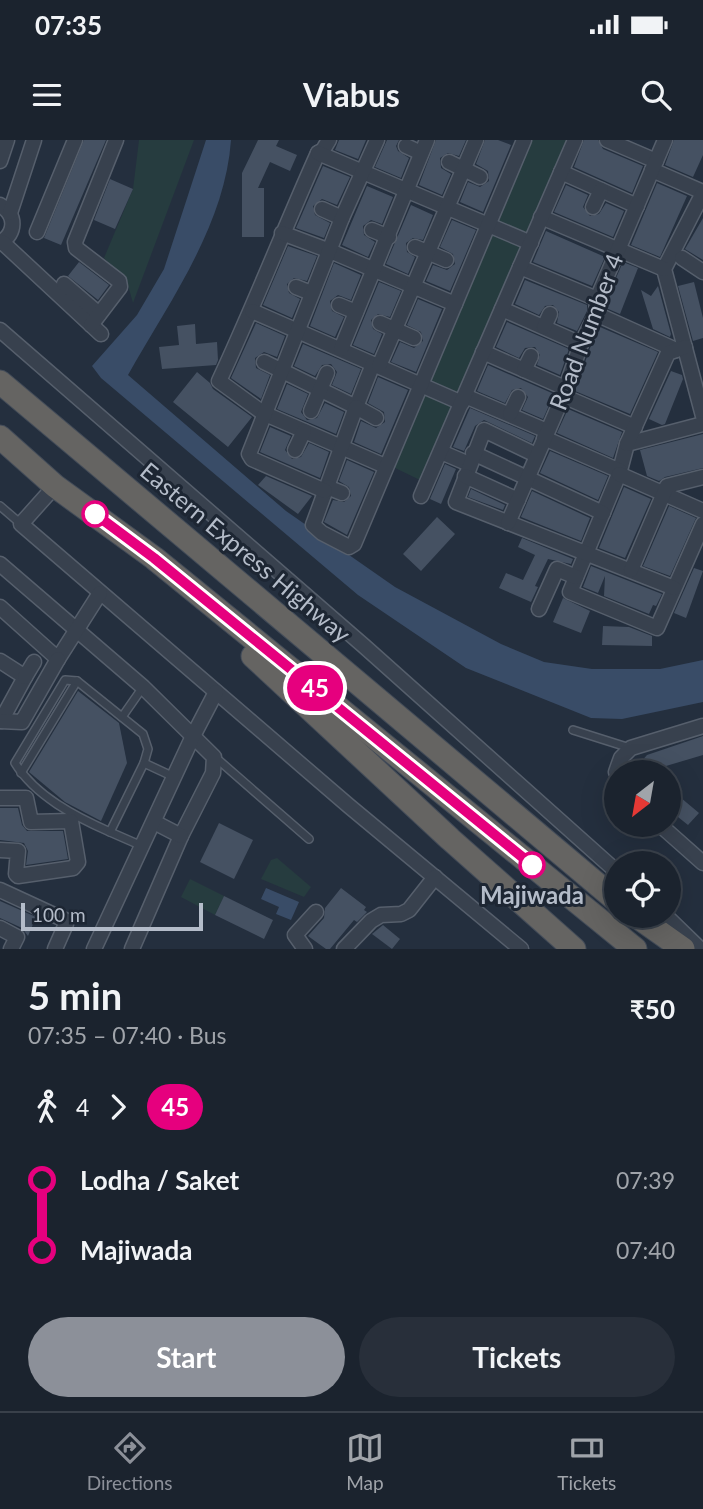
<!DOCTYPE html>
<html lang="en">
<head>
<meta charset="utf-8">
<style>
	body { margin:0; font-family:Lato,sans-serif; background:#282f3a; color:#f1f3f6; height:100vh; display:flex; flex-direction:column; font-size:26px; white-space:nowrap }
	* { box-sizing:border-box; margin:0 }
	p { font-size:23px; color:#a0a4aa }
	.icon { flex:none; width:38px; height:38px; fill:none; stroke:currentColor; stroke-width:2; stroke-linecap:round; stroke-linejoin:round }
	.map { position:relative; height:809px; overflow:hidden }
	.side { display:flex; flex-direction:column; background:#1b232e; flex:1 }
	.side>* { flex:none }
	.badge { padding:0 14px; border-radius:23px; font-size:24px; line-height:46px }
	.needle { width:46px; rotate:211deg }
	.fabs { position:absolute; left:604px; top:620px; display:grid; gap:14px }
	.fabs a { display:grid; place-items:center; width:77px; height:77px; border-radius:50%; background:#1b232e; box-shadow:0 7px 28px #0002,0 0 0 2px #39404a; font-size:35px }
	.scale { position:absolute; left:21px; bottom:18px; width:182px; box-sizing:border-box; padding-left:7px; border:4px solid #b4bcc9; border-top:0; font-size:19px; line-height:24px; white-space:nowrap; color:#b4bcc9; -webkit-text-stroke:5px #1d2633; paint-order:stroke }
	.map>.badge { position:absolute; translate:-50% -50%; box-shadow:0 0 0 4px #fff }
	.legs { display:flex; align-items:center; gap:10px; height:77px; padding:0 28px; font-size:23px }
	.legs p { margin-inline-start:auto }
	.head { display:flex; align-items:center; justify-content:space-between; height:119px; padding:0 28px }
	h1 { font-size:38px; font-weight:700; line-height:52px }
	.action { display:flex; gap:14px; margin-top:auto; padding:14px 28px }
	.action a { flex:1; height:80px; border-radius:42px; background:#8c9099; color:#fff; font-size:28px; font-weight:700; line-height:80px; text-align:center }
	.action a+a { background:#282f3a; color:#f1f3f6 }
	ul { padding:0 28px; list-style:none }
	li { display:flex; align-items:center; gap:24px; height:70px; font-size:26px }
	li i { display:grid; place-items:center; width:10px; height:100%; margin:0 9px; background:currentColor }
	li i::after { content:''; width:18px; height:18px; margin:-9px; border:5px solid; border-radius:50%; background:#1b232e }
	li p { margin-inline-start:auto }
	li:first-child i { background:linear-gradient(#0000 50%,currentColor 0) }
	li:last-child i { background:linear-gradient(currentColor 50%,#0000 0) }
	.status { display:flex; justify-content:space-between; align-items:center; height:49px; padding:0 35px; background:#1b232e; direction:ltr }
	.status svg { height:19px; fill:currentColor }
	header { display:flex; justify-content:space-between; align-items:center; height:91px; padding:0 28px; background:#1b232e; font-size:32px; font-weight:700 }
	.tabs { display:flex; justify-content:space-around; align-items:center; height:98px; border-top:2px solid #39404a; background:#1b232e; font-size:19px; color:#a0a4aa }
	.tabs a { display:grid; justify-items:center; gap:4px }
	.tabs .on { color:#8c9099 }
	.map>svg:first-child { display:block }
</style>
</head>
<body>
<div class="status"><b>07:35</b><svg viewBox="0 0 49 12"><path d="M0 12V9h3v3zM5 12V6h3v6zM10 12V3h3v9zM15 12V0h3v12zM26 1h20v11H26zM47 4h2v5h-2z"/></svg></div>
<header><svg class="icon" aria-label="menu" viewBox="0 0 24 24"><path d="M4 6h16M4 12h16M4 18h16"/></svg>Viabus<svg class="icon" aria-label="search" viewBox="0 0 24 24"><circle cx="10" cy="10" r="6"/><path d="M15 15l6 6"/></svg></header>
<div class="map">
<svg width="703" height="809" viewBox="0 0 703 809">
	<rect width="100%" height="100%" fill="#242f3e"/>
	<!-- green -->
	<g fill="#263c3f">
		<polygon points="139,0 194,0 133,163 127,142 104,118 133,49"/>
		<polygon points="528,0 572,0 528,97 493,83"/>
		<polygon points="492,88 525,104 461,256 424,242"/>
		<polygon points="422,247 458,264 424,342 391,326"/>
		<polygon points="277,718 311,747 304,757 261,739 271,720"/>
		<polygon points="190,739 224,756 215,775 181,757"/>
	</g>
	<!-- water -->
	<g fill="#394c67">
		<path d="M206,0H231C225,86 169,162 128,235L286,371L395,447L501,504L544,522L592,529H660L703,520V562L622,579L591,578L466,528L358,455L101,238L92,226L137,175L164,129Z"/>
		<polygon points="266,748 299,762 291,780 276,774 279,767 261,759"/>
	</g>
	<!-- building -->
	<g fill="#455162">
		<polygon points="84,0 106,0 61,105 44,98"/>
		<polygon points="258,0 279,0 276,6 297,15 290,31 270,22 258,48 264,48 264,97 242,97 242,33"/>
		<polygon points="339,0 366,0 358,19 335,10"/>
		<polygon points="387,0 399,0 396,6 398,11 409,18 401,38 375,27"/>
		<polygon points="436,0 466,0 459,16 448,13 440,18 441,28 451,34 442,55 419,45"/>
		<polygon points="485,0 498,0 511,5 483,72 460,62 468,42 480,47 489,41 488,31 476,24"/>
		<polygon points="584,0 598,0 603,9 643,26 632,53 574,27"/>
		<polygon points="674,0 703,0 703,15 693,37 665,25"/>
		<polygon points="323,26 350,37 337,65 322,59 313,66 315,75 330,83 324,98 296,88"/>
		<polygon points="110,39 133,49 115,89 94,80"/>
		<polygon points="657,43 687,56 660,117 631,105"/>
		<polygon points="566,45 588,55 583,67 590,76 599,74 606,63 624,71 613,97 554,72"/>
		<polygon points="367,46 393,57 382,84 371,80 363,86 364,95 375,102 368,117 342,105"/>
		<polygon points="411,65 433,75 423,100 413,98 406,103 407,112 415,117 408,134 386,124"/>
		<polygon points="703,78 703,120 685,109"/>
		<polygon points="452,80 476,90 450,151 426,141 433,125 447,130 455,124 453,114 440,107"/>
		<polygon points="546,91 605,117 592,146 533,122"/>
		<polygon points="288,106 317,116 307,141 294,138 287,144 289,153 300,159 292,178 263,165"/>
		<polygon points="79,122 109,145 98,160 68,136"/>
		<polygon points="623,122 638,128 620,174 606,168 606,161"/>
		<polygon points="334,123 361,135 351,160 338,155 330,161 332,171 344,177 335,197 310,186"/>
		<polygon points="525,140 587,165 587,171 577,191 557,183 559,172 553,165 545,166 539,175 515,164"/>
		<polygon points="379,142 401,151 390,177 378,174 371,180 373,189 382,194 374,214 353,205"/>
		<polygon points="694,142 703,178 703,198 693,201 678,146"/>
		<polygon points="658,146 671,194 670,197 653,189 641,150 651,156"/>
		<polygon points="418,159 442,169 416,232 391,222 400,202 414,208 423,201 421,192 407,185"/>
		<polygon points="507,182 569,209 560,235 537,225 540,215 535,207 525,208 519,218 496,207"/>
		<polygon points="256,183 285,196 277,217 264,212 255,218 256,228 270,235 261,259 231,238"/>
		<polygon points="195,184 196,204 217,202 218,220 216,225 162,229 159,207 179,205 177,186"/>
		<polygon points="600,187 658,212 630,274 575,251 590,208"/>
		<polygon points="303,204 361,229 351,254 332,245 337,232 331,224 322,225 315,236 294,226"/>
		<polygon points="488,225 554,254 543,279 522,270 528,257 521,248 512,250 505,263 477,251"/>
		<polygon points="671,231 682,235 683,239 665,284 662,285 649,279"/>
		<polygon points="197,232 210,243 213,249 252,277 228,307 173,262"/>
		<polygon points="378,237 408,250 381,314 354,302 361,281 376,288 385,282 384,272 368,263"/>
		<polygon points="287,244 308,254 301,272 307,280 317,278 325,263 344,272 336,294 277,269"/>
		<polygon points="470,268 535,296 532,303 484,280 475,286 464,311 453,307"/>
		<polygon points="568,269 622,292 613,318 557,293"/>
		<polygon points="270,287 291,296 285,310 292,319 301,317 309,303 329,312 320,338 260,312"/>
		<polygon points="703,294 703,328 665,337 659,341 647,336 640,310"/>
		<polygon points="550,311 608,336 598,360 540,333"/>
		<polygon points="347,320 374,332 347,395 324,382 333,360 344,362 351,356 349,347 339,341"/>
		<polygon points="445,324 456,329 441,364 430,359"/>
		<polygon points="266,336 312,356 298,374 258,345"/>
		<polygon points="624,347 651,359 625,418 599,408"/>
		<polygon points="471,349 505,365 503,370 468,357"/>
		<polygon points="532,351 590,378 581,401 521,377"/>
		<polygon points="669,366 696,378 670,436 643,426"/>
		<polygon points="437,377 455,394 421,431 403,414"/>
		<polygon points="522,398 573,419 571,424 548,419 535,446 538,447 531,462 499,448 506,433 523,440 535,415 518,407"/>
		<polygon points="591,426 662,454 656,466 653,465 649,474 604,456 605,436 598,453 583,447"/>
		<polygon points="694,428 703,431 686,478 674,473"/>
		<polygon points="563,458 590,471 581,493 553,482"/>
		<polygon points="603,486 629,487 652,496 652,506 602,505"/>
		<polygon points="78,551 119,583 127,623 101,681 65,662 29,632"/>
		<polygon points="703,596 703,615 666,626 666,632 639,632 640,623 647,615"/>
		<polygon points="668,647 699,673 688,685 668,669"/>
		<polygon points="0,668 18,668 22,685 27,691 63,691 68,719 26,725 28,711 24,703 0,700"/>
		<polygon points="219,683 253,700 234,739 200,722"/>
		<polygon points="341,748 366,767 364,770 367,772 357,782 354,780 330,809 326,809 308,796 324,778 325,768"/>
		<polygon points="224,756 273,780 264,799 215,775"/>
		<polygon points="0,761 36,777 28,796 22,788 0,778"/>
		<polygon points="383,785 400,799 392,809 372,794"/>
	</g>
	<g fill="none" stroke-linecap="round" stroke-linejoin="round">
		<!-- service casing -->
		<g stroke="#565f6c" stroke-width="10">
			<g id="service">
				<polyline points="0,366 21,384"/>
				<polyline points="122,577 143,547"/>
				<polyline points="573,590 630,608"/>
				<polyline points="215,617 309,699"/>
				<polyline points="21,633 77,541"/>
				<path d="M110,692C76,677 35,656 15,623L65,540L77,541L143,594L148,609L144,623"/>
				<polyline points="142,706 110,692 144,623 174,637"/>
			</g>
		</g>
		<!-- minor casing -->
		<g stroke="#565f6c" stroke-width="17">
			<g id="minor">
				<path d="M329,0L323,10L318,13C284,89 254,166 219,241L263,273L385,326"/>
				<polyline points="607,0 656,21"/>
				<polyline points="406,6 421,13"/>
				<polyline points="318,13 531,103"/>
				<polyline points="0,21 7,0"/>
				<polyline points="449,22 480,37"/>
				<polyline points="652,30 703,52"/>
				<polyline points="561,32 637,66"/>
				<polyline points="703,53 664,129 703,276"/>
				<path d="M0,65C17,75 16,93 0,103"/>
				<polyline points="593,67 601,50"/>
				<polyline points="322,69 342,78"/>
				<polyline points="10,73 34,0"/>
				<polyline points="541,77 664,129"/>
				<polyline points="372,90 389,97"/>
				<polyline points="37,92 75,0"/>
				<polyline points="282,93 330,111 455,164"/>
				<polyline points="2,102 101,194"/>
				<polyline points="415,107 446,120"/>
				<polyline points="682,118 703,132"/>
				<polyline points="520,127 597,159"/>
				<polyline points="64,144 99,174"/>
				<polyline points="296,147 311,153"/>
				<polyline points="339,165 356,172"/>
				<polyline points="502,169 581,204"/>
				<polyline points="252,171 462,263"/>
				<polyline points="596,174 676,210"/>
				<polyline points="380,183 414,198"/>
				<polyline points="91,185 120,147 119,141 76,108 75,102 116,0"/>
				<polyline points="544,187 550,174"/>
				<polyline points="0,190 364,506 616,731"/>
				<polyline points="341,209 427,0"/>
				<polyline points="483,212 565,248"/>
				<polyline points="264,222 356,267 373,224"/>
				<polyline points="379,226 476,0"/>
				<polyline points="524,230 531,216"/>
				<polyline points="465,256 547,291"/>
				<polyline points="563,256 635,287"/>
				<polyline points="311,271 327,233"/>
				<polyline points="510,274 518,257"/>
				<polyline points="376,278 356,267 313,385 322,393 349,407 354,404 524,0"/>
				<polyline points="703,284 627,304 619,334 570,452 657,488 703,384"/>
				<polyline points="544,298 620,331"/>
				<polyline points="627,304 668,213 685,207"/>
				<polyline points="295,310 304,291"/>
				<polyline points="441,312 469,324"/>
				<polyline points="473,313 603,373"/>
				<polyline points="536,315 484,290 456,362 674,448"/>
				<polyline points="619,334 703,371"/>
				<polyline points="465,336 518,360"/>
				<polyline points="55,346 21,384 349,666 521,809"/>
				<polyline points="327,347 342,353"/>
				<polyline points="325,351 252,319 249,314 342,78 377,0"/>
				<polyline points="421,356 575,0"/>
				<polyline points="508,383 563,256 581,204 596,174 597,159 665,0"/>
				<polyline points="0,424 143,547 214,617 213,633 181,696 132,809"/>
				<polyline points="631,430 667,346 703,337"/>
				<polyline points="0,467 58,519 100,453"/>
				<polyline points="539,469 557,429 576,437"/>
				<polyline points="0,521 25,537 1,581"/>
				<polyline points="25,537 34,522"/>
				<polyline points="0,581 22,582 58,519"/>
				<polyline points="616,632 621,618 631,608 703,586"/>
				<polyline points="0,658 26,658 31,682 71,681 78,722 73,728 18,736 16,734 18,711 0,710"/>
				<polyline points="154,682 181,696"/>
				<polyline points="659,684 703,723"/>
				<polyline points="0,750 65,780 66,784 55,809"/>
				<polyline points="665,775 700,809"/>
				<polyline points="0,788 17,797 11,809"/>
				<polyline points="94,809 193,596 216,552"/>
				<polyline points="305,809 295,795 316,772"/>
				<polyline points="344,809 371,781 381,775 401,774 409,770 435,737"/>
			</g>
		</g>
		<!-- trunk casing -->
		<g stroke="#434c59" stroke-width="25">
			<g id="trunk">
				<polyline points="0,242 616,760"/>
				<polyline points="0,297 55,346 154,418 635,809"/>
				<polyline points="253,516 450,699 574,809"/>
				<polyline points="635,775 683,809"/>
			</g>
		</g>
		<!-- service -->
		<use href="#service" stroke="#38414e" stroke-width="7"/>
		<!-- minor -->
		<use href="#minor" stroke="#38414e" stroke-width="14"/>
		<!-- trunk -->
		<use href="#trunk" stroke="#656462" stroke-width="23"/>
	</g>
	<g fill="none" stroke-linecap="round" stroke-linejoin="round">
		<!-- line-1 casing -->
		<g stroke="#fff" stroke-width="16">
			<polyline id="line-1" points="95,374 154,418 532,725"/>
		</g>
		<!-- line-1 -->
		<use href="#line-1" stroke="#e6007e" stroke-width="10"/>
	</g>
	<!-- markers -->
	<g fill="#fff" stroke="#e6007e" stroke-width="3.5">
		<circle cx="95" cy="374" r="12"/>
		<circle cx="532" cy="725" r="12"/>
	</g>
	<g text-anchor="middle" stroke-width="6" stroke-linejoin="round" paint-order="stroke">
		<!-- street labels -->
		<g font-size="24" fill="#b4bcc9" stroke="#1d2633">
			<text transform="translate(587 192) rotate(-69)" y="8">Road Number 4</text>
			<text transform="translate(245 413) rotate(40)" y="8">Eastern Express Highway</text>
		</g>
		<!-- stop labels -->
		<g font-size="24" font-weight="bold" fill="#b4bcc9" stroke="#1d2633">
			<text x="532" y="764">Majiwada</text>
		</g>
	</g>
</svg>
<div class="fabs">
<a><svg class="needle" viewBox="-14 -14 28 28"><path d="M0-13l5 13h-10z" fill="#e53935"/><path d="M0 13l5-13h-10z" fill="#a0a4aa"/></svg></a>
<a><svg class="icon" aria-label="locate" viewBox="0 0 24 24"><circle cx="12" cy="12" r="6"/><path d="M12 2v4M12 18v4M2 12h4M18 12h4"/></svg></a>
</div>
<div class="scale">100 m</div>
<b class="badge" style="left:315px;top:548px;background:#e6007e;color:#fff">45</b>
</div>
<section class="side">
<div class="head"><div><h1>5 min</h1><p>07:35 – 07:40 · Bus</p></div><b>₹50</b></div>
<div class="legs"><svg class="icon" aria-label="walk" viewBox="0 0 24 24"><circle cx="13" cy="4" r="2"/><path d="M13 8l-2 6 4 7M11 14l-3 7M7 12l3-4h3l4 4"/></svg>4<svg class="icon" aria-label="forward" viewBox="0 0 24 24"><path d="M9 5l7 7-7 7"/></svg><b class="badge" style="background:#e6007e;color:#fff">45</b></div>
<ul>
<li><i style="color:#e6007e"></i><b>Lodha / Saket</b><p>07:39</p></li>
<li><i style="color:#e6007e"></i><b>Majiwada</b><p>07:40</p></li>
</ul>
<div class="action"><a>Start</a><a>Tickets</a></div>
</section>
<nav class="tabs">
<a class="on"><svg class="icon" aria-label="directions" viewBox="0 0 24 24"><path d="M12 3l9 9-9 9-9-9zM9 14v-3h6M13 9l2 2-2 2"/></svg>Directions</a>
<a><svg class="icon" aria-label="map" viewBox="0 0 24 24"><path d="M3 6l6-2 6 2 6-2v14l-6 2-6-2-6 2zM9 4v14M15 6v14"/></svg>Map</a>
<a><svg class="icon" aria-label="tickets" viewBox="0 0 24 24"><path d="M3 7h18v10H3zM15 7v10"/></svg>Tickets</a>
</nav>
</body>
</html>
